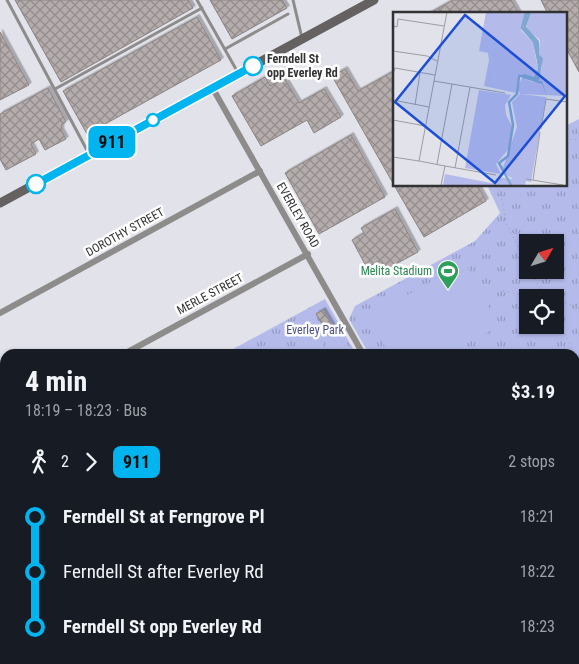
<!DOCTYPE html>
<html lang="en">
<head>
<meta charset="utf-8">
<style>
	body { margin:0; font-family:"Roboto Condensed",sans-serif; background:#20242c; color:#f1f3f6; height:100vh; display:flex; flex-direction:column; font-size:19px; white-space:nowrap }
	* { box-sizing:border-box; margin:0 }
	p { font-size:16px; color:#9ea1a6 }
	.icon { flex:none; width:28px; height:28px; fill:none; stroke:currentColor; stroke-width:2; stroke-linecap:round; stroke-linejoin:round }
	.map { position:relative; flex:1; overflow:hidden }
	.drawer { position:absolute; left:0px; top:349px; width:580px; height:316px; display:flex; flex-direction:column; background:#171b24; border-radius:15px 15px 0 0; box-shadow:0 1px 4px #0004 }
	.drawer>* { flex:none }
	.badge { padding:0 10px; border-radius:8px; font-size:18px; line-height:32px }
	.needle { width:32px; rotate:51deg }
	.buttons { position:absolute; left:519px; top:234px; display:grid; gap:10px }
	.buttons a { display:grid; place-items:center; width:45px; height:45px; border-radius:0px; background:#171b24; box-shadow:0 1px 4px #0004; font-size:25px }
	.map>.badge { position:absolute; translate:-50% -50%; box-shadow:0 0 0 2px #fff }
	.legs { display:flex; align-items:center; gap:8px; height:55px; padding:0 25px; font-size:16px }
	.legs p { margin-inline-start:auto }
	.head { display:flex; align-items:center; justify-content:space-between; height:85px; padding:0 25px }
	h1 { font-size:28px; font-weight:700; line-height:38px }
	ul { padding:0 25px; list-style:none }
	li { display:flex; align-items:center; gap:18px; height:55px; font-size:19px }
	li i { display:grid; place-items:center; width:8px; height:100%; margin:0 6px; background:currentColor }
	li i::after { content:''; width:12px; height:12px; margin:-6px; border:4px solid; border-radius:50%; background:#171b24 }
	li p { margin-inline-start:auto }
	li:first-child i { background:linear-gradient(#0000 50%,currentColor 0) }
	li:last-child i { background:linear-gradient(currentColor 50%,#0000 0) }
	.map>svg:first-child { display:block }
</style>
</head>
<body>
<div class="map">
<svg width="579" height="664" viewBox="0 0 579 664">
	<defs>
		<pattern id="grass-dots" width="8" height="8" patternUnits="userSpaceOnUse" patternTransform="scale(1.25)"><rect width="8" height="8" fill="#b4bbeb"/><path d="M2 2h.1M6 6h.1" fill="none" stroke="#9399bf" stroke-width="1.8" stroke-linecap="round"/></pattern>
		<pattern id="park-tufts" width="24" height="20" patternUnits="userSpaceOnUse" patternTransform="scale(1.25)"><rect width="24" height="20" fill="#b4bbeb"/><path d="M3 7l-1-3M5 7V3M7 7l1-3M15 17l-1-3M17 17v-4M19 17l1-3" fill="none" stroke="#9399bf"/></pattern>
		<pattern id="water-rules" width="6" height="5" patternUnits="userSpaceOnUse" patternTransform="scale(1.25)"><rect width="6" height="5" fill="#80a6d2"/><path d="M0 2.5h6" fill="none" stroke="#6988ab"/></pattern>
		<pattern id="building-cross-hatch" width="8" height="8" patternUnits="userSpaceOnUse" patternTransform="scale(1.25)"><rect width="8" height="8" fill="#b5adac"/><path d="M0 0l8 8M0 8l8-8" fill="none" stroke="#948d8d"/></pattern>
		<filter id="shadow"><feDropShadow dx="2.5" dy="-2.5" stdDeviation="0" flood-color="#0004"/></filter>
	</defs>
	<rect width="100%" height="100%" fill="#e2e3ea"/>
	<!-- grass -->
	<polygon fill="url(#grass-dots)" points="579,487 579,664 578,664 574,660 575,490"/>
	<!-- park -->
	<g fill="url(#park-tufts)" fill-rule="evenodd">
		<path d="M579,119V466L575,467V354H369L349,319L355,306L475,241L500,213L487,185H565V126ZM528,242H555V270H528ZM528,298H555V325H528Z"/>
		<polygon points="325,299 356,354 224,354"/>
		<polygon points="5,472 5,569 0,561 0,475"/>
		<polygon points="81,660 378,660 368,664 78,664"/>
	</g>
	<!-- garden -->
	<g fill="#b4bbeb">
		<polygon points="465,263 499,326 448,354 389,354 369,316"/>
		<polygon points="310,320 328,354 302,354 289,331"/>
		<polygon points="282,336 292,354 248,354"/>
		<polygon points="233,660 281,660 282,664 225,664"/>
	</g>
	<!-- water -->
	<polygon fill="url(#water-rules)" points="579,468 579,495 575,497 575,469"/>
	<g fill="none" stroke-linecap="round" stroke-linejoin="round">
		<!-- river -->
		<polyline stroke="#80a6d2" stroke-width="11" points="66,664 67,660"/>
	</g>
	<!-- building -->
	<g fill="url(#building-cross-hatch)" stroke="#8a8382" filter="url(#shadow)">
		<polygon points="15,0 188,0 193,8 61,82"/>
		<polygon points="210,0 282,0 287,8 232,39"/>
		<polygon points="453,0 511,0 519,14 428,14"/>
		<polygon points="541,0 579,0 579,72 565,46 565,14 548,14"/>
		<polygon points="197,17 221,60 87,134 63,91"/>
		<polygon points="0,32 29,85 0,100"/>
		<polygon points="345,69 358,91 394,71 394,185 332,76"/>
		<polygon points="265,77 270,86 284,78 299,103 324,89 341,117 314,133 307,120 261,146 232,96"/>
		<polygon points="48,88 66,122 62,124 61,130 66,139 45,150 39,139 31,144 36,154 6,170 0,159 0,114"/>
		<polygon points="351,135 385,197 319,234 285,173"/>
		<polygon points="394,185 477,185 486,201 424,237"/>
		<polygon points="395,209 418,252 383,271 378,261 367,268 352,240 364,233 361,228"/>
		<polygon points="323,310 336,332 329,336 316,314"/>
	</g>
	<g fill="none" stroke-linecap="round" stroke-linejoin="round">
		<!-- path -->
		<g stroke="#9e9ea4" stroke-width="1" stroke-dasharray="1 4" stroke-linecap="butt">
			<polyline points="565,139 579,140"/>
			<polyline points="497,185 503,204 506,224 528,265"/>
			<polyline points="530,270 545,298"/>
			<polyline points="503,291 534,298"/>
			<polyline points="555,301 579,306"/>
			<polyline points="316,313 323,309 348,351 355,352"/>
			<polyline points="555,316 579,361"/>
			<polyline points="575,404 579,404"/>
			<polyline points="575,518 579,514"/>
			<polyline points="0,562 5,571"/>
			<polyline points="45,660 46,664"/>
			<polyline points="553,660 556,664"/>
			<polyline points="102,664 112,660"/>
		</g>
		<!-- service -->
		<g stroke="#8e8b8b" stroke-width="3">
			<polyline points="7,0 89,154"/>
			<polyline points="197,0 237,71"/>
			<polyline points="293,0 302,38"/>
			<polyline points="225,49 288,14"/>
			<polyline points="55,89 202,8"/>
		</g>
		<!-- minor -->
		<g stroke="#8e8b8b" stroke-width="6">
			<polyline points="212,87 363,354"/>
			<polyline points="0,313 260,171"/>
			<polyline points="124,354 308,254"/>
			<polyline points="0,421 5,418"/>
			<polyline points="0,580 5,588"/>
			<polyline points="543,660 545,664"/>
			<polyline points="390,664 396,660"/>
		</g>
		<!-- secondary -->
		<polyline stroke="#666161" stroke-width="9" points="0,203 374,0"/>
	</g>
	<g fill="none" stroke-linecap="round" stroke-linejoin="round">
		<!-- line-1 casing -->
		<g stroke="#fff" stroke-width="11">
			<polyline id="line-1" points="36,184 253,66"/>
		</g>
		<!-- line-1 -->
		<use href="#line-1" stroke="#00b5ef" stroke-width="8"/>
	</g>
	<!-- icons -->
	<defs>
		<g id="stadium-pin" transform="scale(1.125)"><path d="M0 17L-7.5 6A9.5 9.5 0 1 1 7.5 6Z" fill="#2e9e5b" stroke="#fff"/><path d="M0-5a6.5 5 0 1 0 0 10a6.5 5 0 1 0 0-10ZM-3.5-1.8h7v3.6h-7Z" fill="#fff"/></g>
	</defs>
	<g fill-rule="evenodd">
		<use href="#stadium-pin" x="448" y="271"/>
	</g>
	<!-- markers -->
	<g fill="#fff" stroke="#00b5ef" stroke-width="2.5">
		<circle cx="253" cy="66" r="9"/>
		<circle cx="153" cy="120" r="6"/>
		<circle cx="36" cy="184" r="9"/>
	</g>
	<g text-anchor="middle" stroke-width="5" stroke-linejoin="round" paint-order="stroke">
		<!-- stop labels -->
		<g font-size="12" font-weight="bold" fill="#323235" stroke="#fff" text-anchor="start">
			<text x="267" y="63">Ferndell St<tspan x="267" dy="14">opp Everley Rd</tspan></text>
		</g>
		<!-- street labels -->
		<g font-size="12" fill="#323235" stroke="#fff">
			<text transform="translate(298 215) rotate(60)" y="4">EVERLEY ROAD</text>
			<text transform="translate(125 232) rotate(-29)" y="4">DOROTHY STREET</text>
			<text transform="translate(210 294) rotate(-28)" y="4">MERLE STREET</text>
		</g>
		<!-- leisure labels -->
		<g font-size="12" fill="#27864d" stroke="#fff" text-anchor="end">
			<text x="432" y="275">Melita Stadium</text>
		</g>
		<!-- park labels -->
		<g font-size="12" fill="#4a4f90" stroke="#fff">
			<text x="315" y="334">Everley Park</text>
		</g>
	</g>
	<!-- overview -->
	<g transform="translate(393 12)">
		<rect width="174" height="174" fill="#e2e3ea"/>
		<path d="M137,0H174V84L127,82L124,76L129,66L140,70L148,59L149,52L145,44L147,28L133,17Z" fill="#b4bbeb"/>
		<path d="M164,32L163,69L159,78L161,33Z" fill="#b4bbeb"/>
		<path d="M93,0H132L128,18L140,31L145,57L141,65L125,63L123,81L91,74L96,48L95,41L86,39ZM86,78L118,83L112,93L113,103L120,116L117,135L103,152L108,162L72,156ZM127,82L153,85L138,170L133,169L132,173H50L52,162L103,172L105,165L120,167L112,162L110,156L124,115L119,90Z" fill="#b4bbeb"/>
		<path d="M98,52L111,55L108,75L94,73ZM87,88L112,92L108,110L83,106ZM100 120a8 8 0 1 1 16 0a8 8 0 1 1-16 0ZM93,125L101,129L103,139L97,152L89,155L81,145L84,128ZM127 137a8 8 0 1 1 16 0a8 8 0 1 1-16 0ZM121 154a8 8 0 1 1 16 0a8 8 0 1 1-16 0Z" fill="#b4bbeb"/>
		<path d="M133,0H138L133,15L146,29V43L150,46L146,69H149L154,85L149,72L129,66L131,62L141,65L145,57L142,32L130,17Z" fill="#80a6d2"/>
		<path fill="none" stroke="#80a6d2" stroke-width="2.5" d="M133,0L129,16L141,30L146,52M118,173L106,151L115,144L120,113L116,90L124,82L126,64H133"/>
		<path fill="none" stroke="#9c9ca2" stroke-width="1" d="M0,14L4,15L5,7L51,14M0,39L34,44L44,49M0,62L2,56L42,63M41,69L112,81M0,88L36,95M22,93L27,61M0,108L32,114M148,117L153,87L174,90M0,145L26,149M44,152L59,72M52,154L103,163M62,156L77,75M133,167L170,173M140,168L147,120M48,173L52,154L26,149L54,0"/>
		<path fill="#1d4ed8" fill-opacity="0.15" stroke="#1d4ed8" stroke-width="2.5" d="M72,3L172,84L102,171L2,90Z"/>
		<rect width="174" height="174" fill="none" stroke="#323235" stroke-width="2.5"/>
	</g>
</svg>
<div class="buttons">
<a><svg class="needle" viewBox="-14 -14 28 28"><path d="M0-13l5 13h-10z" fill="#e53935"/><path d="M0 13l5-13h-10z" fill="#9ea1a6"/></svg></a>
<a><svg class="icon" aria-label="locate" viewBox="0 0 24 24"><circle cx="12" cy="12" r="6"/><path d="M12 2v4M12 18v4M2 12h4M18 12h4"/></svg></a>
</div>
<b class="badge" style="left:112px;top:142px;background:#00b5ef;color:#111">911</b>
<section class="drawer">
<div class="head"><div><h1>4 min</h1><p>18:19 – 18:23 · Bus</p></div><b>$3.19</b></div>
<div class="legs"><svg class="icon" aria-label="walk" viewBox="0 0 24 24"><circle cx="13" cy="4" r="2"/><path d="M13 8l-2 6 4 7M11 14l-3 7M7 12l3-4h3l4 4"/></svg>2<svg class="icon" aria-label="forward" viewBox="0 0 24 24"><path d="M9 5l7 7-7 7"/></svg><b class="badge" style="background:#00b5ef;color:#111">911</b><p>2 stops</p></div>
<ul>
<li><i style="color:#00b5ef"></i><b>Ferndell St at Ferngrove Pl</b><p>18:21</p></li>
<li><i style="color:#00b5ef"></i><span>Ferndell St after Everley Rd</span><p>18:22</p></li>
<li><i style="color:#00b5ef"></i><b>Ferndell St opp Everley Rd</b><p>18:23</p></li>
</ul>
</section>
</div>
</body>
</html>
